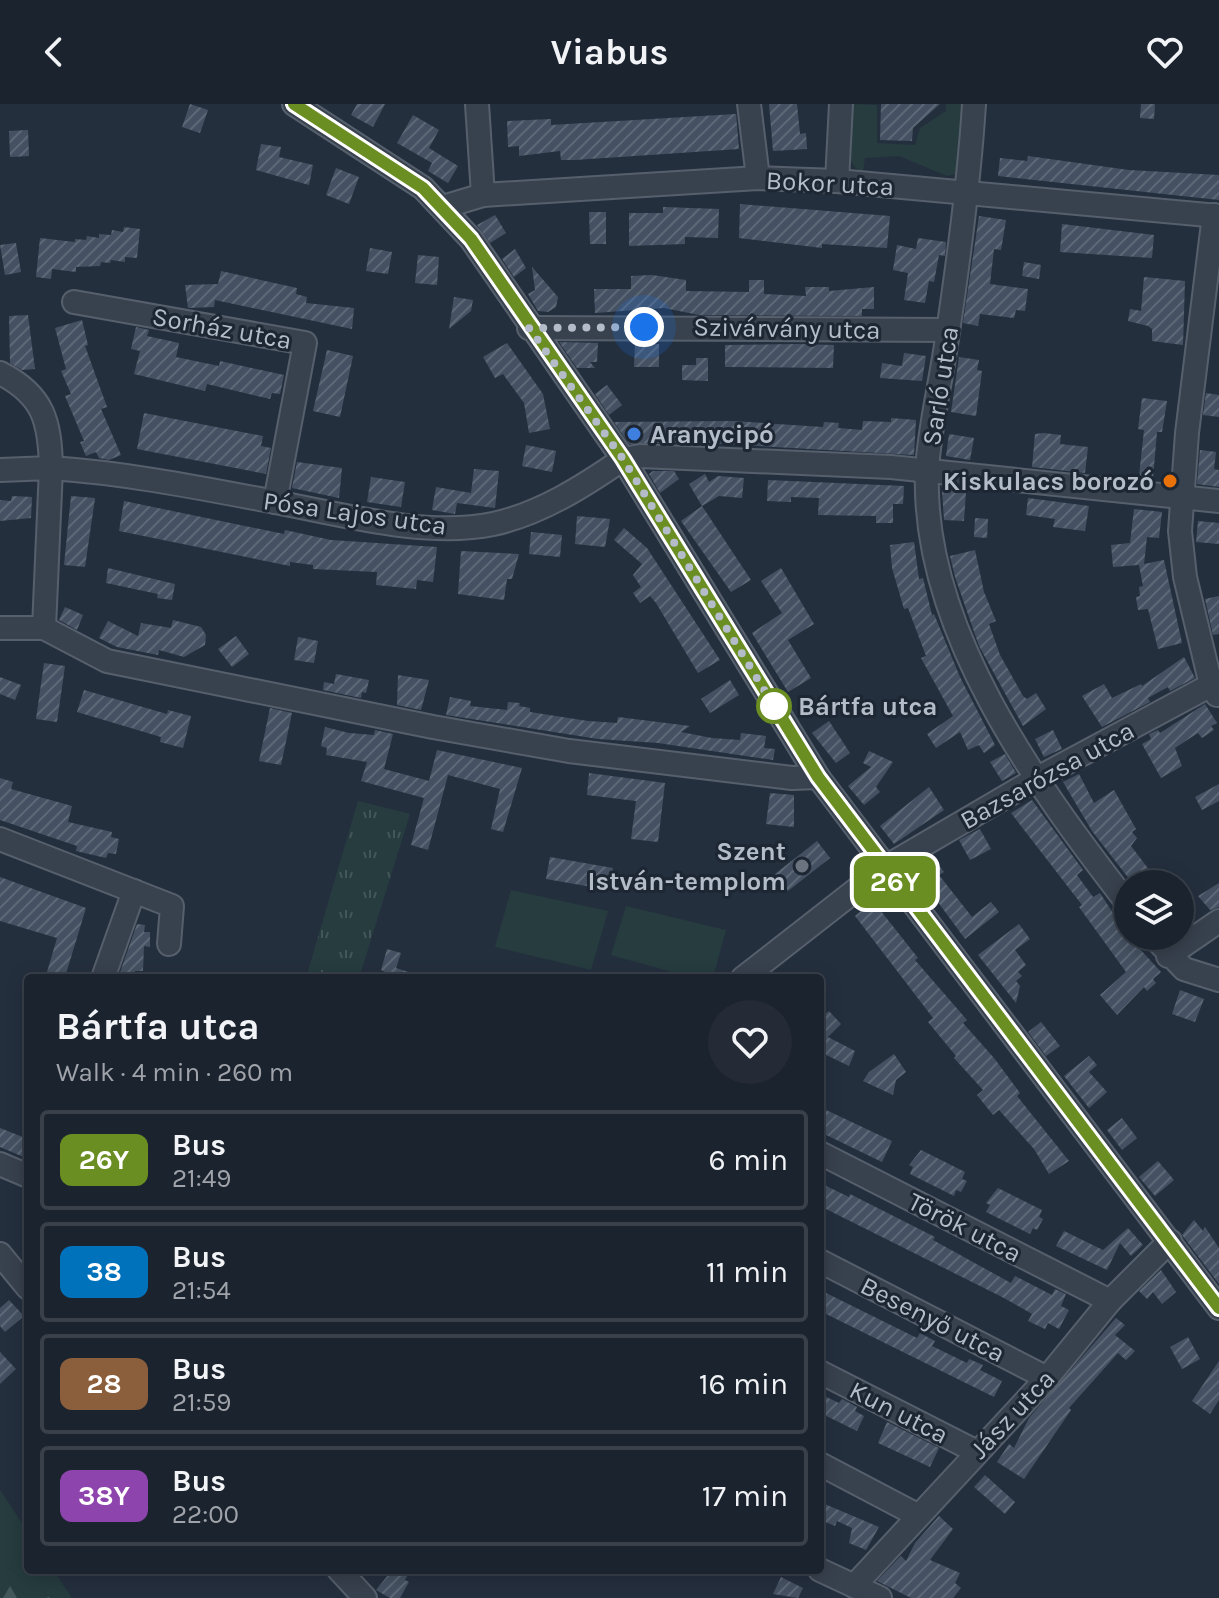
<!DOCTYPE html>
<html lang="en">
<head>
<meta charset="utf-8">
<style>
	body { margin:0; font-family:Karla,sans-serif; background:#242b36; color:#f1f3f6; height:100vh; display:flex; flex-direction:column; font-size:30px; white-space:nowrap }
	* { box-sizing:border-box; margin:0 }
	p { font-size:26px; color:#a0a4aa }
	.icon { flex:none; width:44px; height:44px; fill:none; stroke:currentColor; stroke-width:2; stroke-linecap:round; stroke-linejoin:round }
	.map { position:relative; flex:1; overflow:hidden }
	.panel { position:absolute; left:24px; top:870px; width:800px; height:600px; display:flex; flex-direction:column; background:#1b232e; border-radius:8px; box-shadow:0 4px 20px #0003,0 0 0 2px #39404a }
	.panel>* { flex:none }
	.badge { padding:0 16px; border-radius:12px; font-size:28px; line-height:52px }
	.controls { position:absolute; left:1114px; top:766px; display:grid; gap:16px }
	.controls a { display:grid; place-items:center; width:80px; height:80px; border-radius:50%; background:#1b232e; box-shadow:0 4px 20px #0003,0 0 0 2px #39404a; font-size:40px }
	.you { position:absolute; width:40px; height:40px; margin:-20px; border:6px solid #fff; border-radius:50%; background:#1a73e8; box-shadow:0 0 0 12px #1a73e833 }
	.map>.badge { position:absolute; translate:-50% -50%; box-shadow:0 0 0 4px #fff }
	.round { display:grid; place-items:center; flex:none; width:84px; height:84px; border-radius:42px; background:#242b36 }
	.headline { display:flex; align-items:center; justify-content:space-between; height:136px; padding:0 32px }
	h1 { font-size:38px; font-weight:700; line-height:60px }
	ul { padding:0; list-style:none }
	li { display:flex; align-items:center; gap:24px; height:100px; margin:0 16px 12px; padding:0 16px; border:4px solid #39404a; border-radius:8px }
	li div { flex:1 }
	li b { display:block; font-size:30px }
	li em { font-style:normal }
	li .badge { min-width:88px; font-weight:700; text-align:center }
	header { display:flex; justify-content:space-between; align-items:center; height:104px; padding:0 32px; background:#1b232e; font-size:36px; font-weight:700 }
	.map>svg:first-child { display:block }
</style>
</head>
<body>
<header><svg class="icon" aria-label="back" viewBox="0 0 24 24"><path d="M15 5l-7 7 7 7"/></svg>Viabus<svg class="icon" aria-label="heart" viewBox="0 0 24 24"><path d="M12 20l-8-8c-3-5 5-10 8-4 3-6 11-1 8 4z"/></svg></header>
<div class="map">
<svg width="1219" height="1494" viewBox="0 0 1219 1494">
	<defs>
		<pattern id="forest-firs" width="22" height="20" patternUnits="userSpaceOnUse" patternTransform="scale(2)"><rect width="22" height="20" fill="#263c3f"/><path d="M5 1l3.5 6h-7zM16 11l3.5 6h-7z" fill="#435659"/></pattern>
		<pattern id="park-tufts" width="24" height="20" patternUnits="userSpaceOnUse" patternTransform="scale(2)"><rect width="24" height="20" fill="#263c3f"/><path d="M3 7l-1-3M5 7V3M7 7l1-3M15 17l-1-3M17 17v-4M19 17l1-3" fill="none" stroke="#435659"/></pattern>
		<pattern id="building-hatch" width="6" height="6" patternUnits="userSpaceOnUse" patternTransform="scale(2)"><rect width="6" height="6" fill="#455162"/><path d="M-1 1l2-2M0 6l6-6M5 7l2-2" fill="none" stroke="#5d6877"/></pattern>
	</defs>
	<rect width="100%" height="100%" fill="#242f3e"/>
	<!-- green -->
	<g fill="#263c3f">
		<path d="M850,0L877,1V39L915,41L920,24L946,7V0H965L961,64L957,70L947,72L899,52L865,54L863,68C840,61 850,20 850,0Z"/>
		<polygon points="511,786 608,807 591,866 495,843"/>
		<polygon points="626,802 726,826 713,874 693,874 611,851"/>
		<polygon points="0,1386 28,1428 28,1466 53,1466 72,1494 50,1494 0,1458"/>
	</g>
	<!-- forest -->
	<polygon fill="url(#forest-firs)" points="0,1458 50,1494 0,1494"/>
	<!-- park -->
	<polygon fill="url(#park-tufts)" points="358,697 410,710 359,874 306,874"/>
	<!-- building -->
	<g fill="url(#building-hatch)">
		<polygon points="190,0 208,6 200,29 182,23"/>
		<polygon points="357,0 385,0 373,23 351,11"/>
		<polygon points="769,0 797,0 800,30 806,29 807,45 773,47"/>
		<polygon points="881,0 940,0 913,24 912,37 880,36"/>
		<polygon points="1141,0 1155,0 1154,15 1140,14"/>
		<polygon points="736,10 739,45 575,56 561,56 560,47 519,52 519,42 508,43 507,17 551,15 551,21"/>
		<polygon points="413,11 439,26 429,44 458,62 448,79 428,67 432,59 397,39"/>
		<polygon points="28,26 29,52 10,53 9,27"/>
		<polygon points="261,40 281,43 279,53 313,61 309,81 256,66"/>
		<polygon points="1028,52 1129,66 1219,71 1219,96 998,72 1000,54 1027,57"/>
		<polygon points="336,64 359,73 349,100 326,91"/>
		<polygon points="740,100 890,112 887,144 822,140 822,144 739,134"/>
		<polygon points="663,103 719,105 718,134 685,133 685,140 629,142 629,109 663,109"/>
		<polygon points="589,108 606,108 606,140 590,140"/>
		<polygon points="495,111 506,129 490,139 477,121"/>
		<polygon points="979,112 1006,116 1001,146 994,145 990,180 1028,185 1025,207 1016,206 1014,214 980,210 978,222 963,219"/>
		<polygon points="1062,120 1154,131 1152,154 1060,148"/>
		<polygon points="124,123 140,125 137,154 125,153 125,158 111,156 110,159 101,158 100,162 76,163 76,168 52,165 51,175 36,173 40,134 75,138 75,135 86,136 87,132 99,134 99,130 111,131 112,126 123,128"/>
		<polygon points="918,134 946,138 945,152 939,151 934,178 929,177 925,199 904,196 908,169 893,166 897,141 916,145"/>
		<polygon points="16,139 21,168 5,171 0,141"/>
		<polygon points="370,144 392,148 388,170 366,167"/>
		<polygon points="515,145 526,164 514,173 502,155"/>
		<polygon points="418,151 439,153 437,181 415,179"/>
		<polygon points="1024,158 1041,161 1039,175 1022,172"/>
		<polygon points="532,163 558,193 556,203 548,208 538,207 528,190 535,186"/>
		<polygon points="221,167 297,184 296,190 307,193 306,199 354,204 352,225 215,196 214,203 188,204 185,181 218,180"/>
		<polygon points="652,171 686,176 686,187 749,188 749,176 764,176 764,190 806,192 805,183 829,183 829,187 874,183 874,205 862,205 862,212 699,211 664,204 595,209 594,185 631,185 631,172"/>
		<polygon points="1144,173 1185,177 1183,241 1152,237 1152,225 1148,222 1128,217 1130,205 1141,207"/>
		<polygon points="454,193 473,196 471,207 449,225"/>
		<polygon points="28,211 35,265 22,266 10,259 9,212"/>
		<polygon points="82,216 88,241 85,242 107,303 101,305 121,351 109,356 99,354 96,348 86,352 80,338 84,337 65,292 71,290 61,267 66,265 55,224"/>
		<polygon points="136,223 149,226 147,232 179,239 176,253 219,262 220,257 284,271 280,290 272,289 270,295 207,280 205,287 134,270 140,247 131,245"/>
		<polygon points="559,238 598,239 597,258 590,258 595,264 577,264"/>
		<polygon points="507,239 543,290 550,325 529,329 524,299 503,270 495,274 483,253"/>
		<polygon points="635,240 659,240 659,263 634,263"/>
		<polygon points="797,240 834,241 833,264 725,263 725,241"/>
		<polygon points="327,246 353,252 340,313 313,307"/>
		<polygon points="904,249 926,252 922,277 880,274 882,259 902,262"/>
		<polygon points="959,253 979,256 977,266 982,267 976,312 951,308"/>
		<polygon points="696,254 708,254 708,277 682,276 682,261 696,261"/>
		<polygon points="607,281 622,301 609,311 595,290"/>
		<polygon points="1206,289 1219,291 1219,313 1203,311"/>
		<polygon points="1142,294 1167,297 1162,328 1157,328 1153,374 1139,372 1144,326 1138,325"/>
		<polygon points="144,309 263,332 261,342 271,344 266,370 137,345"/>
		<polygon points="891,314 916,316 914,351 690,338 629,340 614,318 734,317 823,323 824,318 839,319 838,324 862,326 863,317 891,318"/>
		<polygon points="1043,329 1061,331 1060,340 1088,343 1085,369 1032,363 1035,330"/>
		<polygon points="949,330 974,334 970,356 946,352"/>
		<polygon points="526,341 556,347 552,368 522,362"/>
		<polygon points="1200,346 1216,348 1214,365 1219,366 1219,383 1197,380"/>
		<polygon points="297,358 342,364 339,394 292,384"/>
		<polygon points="474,365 499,367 495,404 457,399 455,410 432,406 436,383 471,389"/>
		<polygon points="653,367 674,367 679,375 660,389 649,370"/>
		<polygon points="705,370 709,378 718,372 744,374 742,394 719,392 702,402 689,380"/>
		<polygon points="371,373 405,378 401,403 367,398"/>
		<polygon points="768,376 904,382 903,400 893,400 893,419 876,419 876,412 818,411 819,394 791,393 791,398 767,397"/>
		<polygon points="942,386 966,387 964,417 944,416"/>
		<polygon points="12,392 32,393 31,414 0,417 0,396 11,397"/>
		<polygon points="71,392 95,394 85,463 64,461"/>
		<polygon points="1028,394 1089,402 1085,427 1053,423 1055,415 1026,411"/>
		<polygon points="124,397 284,430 285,426 331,436 437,443 433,478 417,476 416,485 376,481 377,468 313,465 313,461 290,458 290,462 119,427"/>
		<polygon points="702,402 751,476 731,488 681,417"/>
		<polygon points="1134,405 1162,408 1159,434 1147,433 1144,460 1164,456 1182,539 1158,545 1148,505 1138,506 1136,493 1140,492 1139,483 1143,482 1139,461 1113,463 1111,441 1130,439"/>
		<polygon points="577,412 610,415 605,443 575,440"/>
		<polygon points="975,414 988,415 987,434 974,433"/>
		<polygon points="1198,417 1219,419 1219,440 1196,438"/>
		<polygon points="624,424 647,444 720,556 698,569 656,499 650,492 640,499 633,489 641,483 633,471 642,460 614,436"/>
		<polygon points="531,428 562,431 560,453 529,450"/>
		<polygon points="914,438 919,475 923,474 932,511 934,510 960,573 995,641 984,649 979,641 968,646 960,628 936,644 927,630 953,612 921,554 926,552 908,504 904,505 892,464 890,441"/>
		<polygon points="975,446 984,488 996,517 989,520 1000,551 1023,592 1027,595 1036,589 1046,605 1023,622 979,542 955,473 950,452"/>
		<polygon points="461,447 519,450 512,475 507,475 504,496 458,490"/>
		<polygon points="108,464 175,480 172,496 157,494 158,490 106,479"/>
		<polygon points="781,464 814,520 788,536 811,574 788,588 752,529 782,509 761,477"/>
		<polygon points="1219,492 1219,530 1213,531 1205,495"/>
		<polygon points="65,503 83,511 77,526 59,516"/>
		<polygon points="173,516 201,523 206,531 205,541 184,553 159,546 158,551 117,543 99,534 108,517 138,532 141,519 171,524"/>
		<polygon points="236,532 249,550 232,563 218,545"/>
		<polygon points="298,533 318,537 314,559 294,556"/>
		<polygon points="1184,553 1195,574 1170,587 1168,583 1148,594 1150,598 1102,623 1082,592 1104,580 1112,594 1141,580 1142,582"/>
		<polygon points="44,559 65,562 57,618 36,615"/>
		<polygon points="336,570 369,576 366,589 362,588 361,594 323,586 324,578 334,580"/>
		<polygon points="398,571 429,576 421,606 397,601"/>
		<polygon points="0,573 21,581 15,596 0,590"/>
		<polygon points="730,576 739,591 710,609 701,595"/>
		<polygon points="84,586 167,610 168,606 191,612 183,644 160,638 161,633 77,608"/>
		<polygon points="450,593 471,597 470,602 507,606 508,598 520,599 519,602 530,604 530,608 588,617 617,619 618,613 690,622 681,628 712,634 740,636 741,629 766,632 764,644 775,645 773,656 658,639 598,635 446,611"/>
		<polygon points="1205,600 1217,619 1211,622 1214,626 1202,634 1198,629 1175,644 1182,662 1161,674 1142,640 1151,635 1149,630 1158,626 1160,629"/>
		<polygon points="270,604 292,609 281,661 259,657"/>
		<polygon points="829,617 850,649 836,659 812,629"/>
		<polygon points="325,623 349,629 374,631 375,626 393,630 384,665 429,677 437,646 522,664 503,728 491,725 500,685 448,671 428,746 411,741 424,694 361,677 367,658 326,651 327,644 321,642"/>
		<polygon points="1053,626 1062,645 1044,653 1035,635"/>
		<polygon points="869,647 893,658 876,683 880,688 864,701 848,682 871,663 863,659"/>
		<polygon points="1005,650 1016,669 1002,677 990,658"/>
		<polygon points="589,669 665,679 658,738 631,735 636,697 587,691"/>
		<polygon points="1079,670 1094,699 1114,686 1136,725 1132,728 1137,734 1131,742 1160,780 1133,780 1092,727 1063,678"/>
		<polygon points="0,674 13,678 11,685 72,702 68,718 112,728 111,733 119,735 116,750 108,749 106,754 76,747 77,742 0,716"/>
		<polygon points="1219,680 1219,697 1202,706 1195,693"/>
		<polygon points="929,683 944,706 894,740 880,722"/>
		<polygon points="770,689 794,691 794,723 766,720"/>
		<polygon points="1032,696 1083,766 1077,771 1093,793 1100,789 1128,832 1161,868 1153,875 1156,879 1147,887 1144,883 1117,911 1100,891 1126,868 1079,803 1082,801 1011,709"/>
		<polygon points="980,725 991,745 970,756 959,736"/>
		<polygon points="817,737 830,754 788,787 775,770"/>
		<polygon points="932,752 944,768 939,771 972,813 991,798 999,808 965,835 913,764"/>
		<polygon points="550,753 613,764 609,786 546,775"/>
		<polygon points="0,773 86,804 65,873 47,868 57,834 0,817"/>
		<polygon points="1219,779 1219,803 1210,806 1198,792"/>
		<polygon points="873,797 918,854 915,856 967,916 963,919 994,954 1020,989 1017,992 1069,1057 1049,1070 1034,1045 999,1006 993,1011 977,991 983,986 954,954 956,952 928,918 933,914 855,812"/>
		<polygon points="137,820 145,821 144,828 150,828 150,843 144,842 143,867 135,867 134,874 118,874"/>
		<polygon points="1019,820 1030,835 1015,846 1026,861 1018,868 1022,872 1016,877 1020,882 1016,899 978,851"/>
		<polygon points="387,845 401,849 396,864 418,871 418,874 383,874 385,868 381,866"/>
		<polygon points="1180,886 1204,895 1195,918 1172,910"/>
		<polygon points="829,907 841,920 828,933 855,947 849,962 820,948 820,915"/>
		<polygon points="1041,918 1060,942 1046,952 1028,928"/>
		<polygon points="894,950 906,968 896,976 893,991 863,977 869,968"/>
		<polygon points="1089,952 1097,961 1089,968 1107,988 1089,1004 1064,972"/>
		<polygon points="824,1005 892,1037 882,1058 820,1028"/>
		<polygon points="1122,1014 1137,1034 1122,1046 1107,1026"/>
		<polygon points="0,1024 28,1035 28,1055 0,1043"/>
		<polygon points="921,1046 965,1068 962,1075 967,1077 961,1088 956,1086 954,1092 910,1070 913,1063 909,1061"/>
		<polygon points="1158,1057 1174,1076 1155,1092 1139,1073"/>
		<polygon points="820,1079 849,1093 850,1090 935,1133 933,1136 1011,1179 1015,1172 1052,1191 1055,1185 1066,1190 1061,1202 1069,1206 1059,1225 1048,1219 1045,1225 1028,1217 1032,1210 1004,1194 820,1102"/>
		<polygon points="998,1084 1042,1106 1039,1113 1043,1115 1037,1126 1033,1124 1030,1130 986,1108 990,1101 986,1099"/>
		<polygon points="1194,1116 1203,1127 1205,1123 1219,1144 1219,1180 1182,1131"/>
		<polygon points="1128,1124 1143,1141 1131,1152 1120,1139 1107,1166 1056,1142 1064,1127 1103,1146"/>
		<polygon points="1161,1166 1176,1188 1162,1200 1153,1188 1147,1195 1139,1187"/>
		<polygon points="820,1186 917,1234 920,1229 935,1237 932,1242 967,1259 969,1255 983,1261 980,1266 1002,1277 994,1293 820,1207"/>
		<polygon points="9,1196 24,1212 5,1228 0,1222 0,1204"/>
		<polygon points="1116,1214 1125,1221 1115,1231 1135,1247 1126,1256 1118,1249 1069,1304 1071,1306 1024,1375 997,1358 1009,1340 1014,1344 1029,1314"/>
		<polygon points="1188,1233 1200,1255 1182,1265 1170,1243"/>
		<polygon points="0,1248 16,1265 0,1280"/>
		<polygon points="1219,1257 1219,1296 1210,1310 1192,1297"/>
		<polygon points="820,1290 839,1299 842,1295 857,1303 855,1307 864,1312 857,1327 820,1309"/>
		<polygon points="887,1318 939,1344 930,1363 878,1339"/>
		<polygon points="985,1371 1015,1398 1005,1410 974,1383"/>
		<polygon points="820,1398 879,1423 866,1446 849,1439 852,1424 837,1417 835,1422 820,1416"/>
		<polygon points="939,1412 953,1425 930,1456 960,1469 955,1479 961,1484 953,1494 911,1494 877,1477 901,1452 906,1457 915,1439"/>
		<polygon points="392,1466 408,1470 405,1476 409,1478 400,1494 390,1494 376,1486"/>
		<polygon points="781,1473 803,1484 798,1494 773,1490"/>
	</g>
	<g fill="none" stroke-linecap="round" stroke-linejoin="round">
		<!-- minor casing -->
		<g stroke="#565f6c" stroke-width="26">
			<g id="minor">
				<polyline points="294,0 423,84 471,135 623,355 818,673 1219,1204"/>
				<polyline points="477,0 483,91"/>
				<polyline points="749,0 758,74"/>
				<path d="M974,0C969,81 958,161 946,241C940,282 929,326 927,367C921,525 1036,681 1128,800"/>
				<polyline points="837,77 841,0"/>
				<polyline points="443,103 483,91 758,74 837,77 1219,112"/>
				<polyline points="1214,111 1187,329 1180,427 1185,473 1211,581 1217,591"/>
				<polyline points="74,198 305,239 275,398"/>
				<polyline points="529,224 948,226"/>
				<path d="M0,269C44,291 50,318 51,364C126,369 201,384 275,398C340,410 426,434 493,420C540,410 584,382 623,355L640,352L891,363L1219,397"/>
				<polyline points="0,366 51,364 44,524"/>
				<polyline points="0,524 44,524 107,557 433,623 569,647 792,674 818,673"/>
				<polyline points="0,735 172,802 169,840"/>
				<polyline points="1153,832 1184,865 1219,876"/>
				<polyline points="1168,852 1219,817"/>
				<polyline points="103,874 134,787"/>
				<polyline points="743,874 884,764 1036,675 1211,581"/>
				<polyline points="820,1049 1110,1197"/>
				<polyline points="0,1060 28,1072"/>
				<polyline points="0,1150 28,1184"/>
				<polyline points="820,1157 1047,1274"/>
				<polyline points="820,1268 977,1348"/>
				<polyline points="820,1360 917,1411"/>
				<polyline points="339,1466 365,1494"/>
				<polyline points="820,1466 880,1494"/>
				<polyline points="854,1482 1047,1274 1110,1197 1170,1137"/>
			</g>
		</g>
		<!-- minor -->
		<use href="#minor" stroke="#38414e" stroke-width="22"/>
	</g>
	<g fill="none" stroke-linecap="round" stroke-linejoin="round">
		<!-- line casing -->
		<g stroke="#fff" stroke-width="18">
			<polyline id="line" points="294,0 423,84 471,135 623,355 818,673 1219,1204"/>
		</g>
		<!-- line -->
		<use href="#line" stroke="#6b8e23" stroke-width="12"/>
		<!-- walk -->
		<polyline stroke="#b4bcc9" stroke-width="8" stroke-dasharray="0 14.4" points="644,223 529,224 623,355 774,602"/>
	</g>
	<!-- markers -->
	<circle fill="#3f7fe0" stroke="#1d2633" stroke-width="3" cx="634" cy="330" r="8"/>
	<circle fill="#e8710a" stroke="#1d2633" stroke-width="3" cx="1170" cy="377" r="8"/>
	<circle fill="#fff" stroke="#6b8e23" stroke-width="4" cx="774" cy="602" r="16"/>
	<circle fill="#6b7280" stroke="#1d2633" stroke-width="3" cx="802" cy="762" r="8"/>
	<g text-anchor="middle" stroke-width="6" stroke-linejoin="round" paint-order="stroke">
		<!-- street labels -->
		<g font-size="26" fill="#b4bcc9" stroke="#1d2633">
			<text transform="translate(830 79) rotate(3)" y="9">Bokor utca</text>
			<text transform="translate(222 224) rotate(10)" y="9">Sorház utca</text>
			<text transform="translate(787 224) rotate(1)" y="9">Szivárvány utca</text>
			<text transform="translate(940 282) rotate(-81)" y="9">Sarló utca</text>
			<text transform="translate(355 409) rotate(8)" y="9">Pósa Lajos utca</text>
			<text transform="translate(1047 671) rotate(-29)" y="9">Bazsarózsa utca</text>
			<text transform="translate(965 1123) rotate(27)" y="9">Török utca</text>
			<text transform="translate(933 1215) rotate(27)" y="9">Besenyő utca</text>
			<text transform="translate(899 1308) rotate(27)" y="9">Kun utca</text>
			<text transform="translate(1012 1310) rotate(-47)" y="9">Jász utca</text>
		</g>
		<!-- poi labels -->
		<g font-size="26" font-weight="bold" fill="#b4bcc9" stroke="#1d2633" text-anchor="end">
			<text x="650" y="339" text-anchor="start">Aranycipó</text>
			<text x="1154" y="386">Kiskulacs borozó</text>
			<text x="786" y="756">Szent<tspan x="786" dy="30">István-templom</tspan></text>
		</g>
		<!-- stop labels -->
		<g font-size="26" font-weight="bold" fill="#b4bcc9" stroke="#1d2633" text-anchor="start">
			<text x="798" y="611">Bártfa utca</text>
		</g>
	</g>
</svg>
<div class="controls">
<a><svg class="icon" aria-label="layers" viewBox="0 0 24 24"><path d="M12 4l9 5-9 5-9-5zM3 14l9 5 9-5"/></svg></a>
</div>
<div class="you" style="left:644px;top:223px"></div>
<b class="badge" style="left:895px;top:778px;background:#6b8e23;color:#fff">26Y</b>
<section class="panel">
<div class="headline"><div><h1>Bártfa utca</h1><p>Walk · 4 min · 260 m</p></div><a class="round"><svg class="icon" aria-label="heart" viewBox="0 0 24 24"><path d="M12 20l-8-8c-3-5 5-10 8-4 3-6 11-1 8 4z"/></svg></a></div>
<ul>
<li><span class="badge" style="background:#6b8e23;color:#fff">26Y</span><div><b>Bus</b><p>21:49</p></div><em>6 min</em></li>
<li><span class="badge" style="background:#0072bc;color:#fff">38</span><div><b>Bus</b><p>21:54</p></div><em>11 min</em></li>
<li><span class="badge" style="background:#8b5e3c;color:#fff">28</span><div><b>Bus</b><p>21:59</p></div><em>16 min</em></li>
<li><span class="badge" style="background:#8e44ad;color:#fff">38Y</span><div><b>Bus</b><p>22:00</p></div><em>17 min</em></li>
</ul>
</section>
</div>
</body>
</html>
